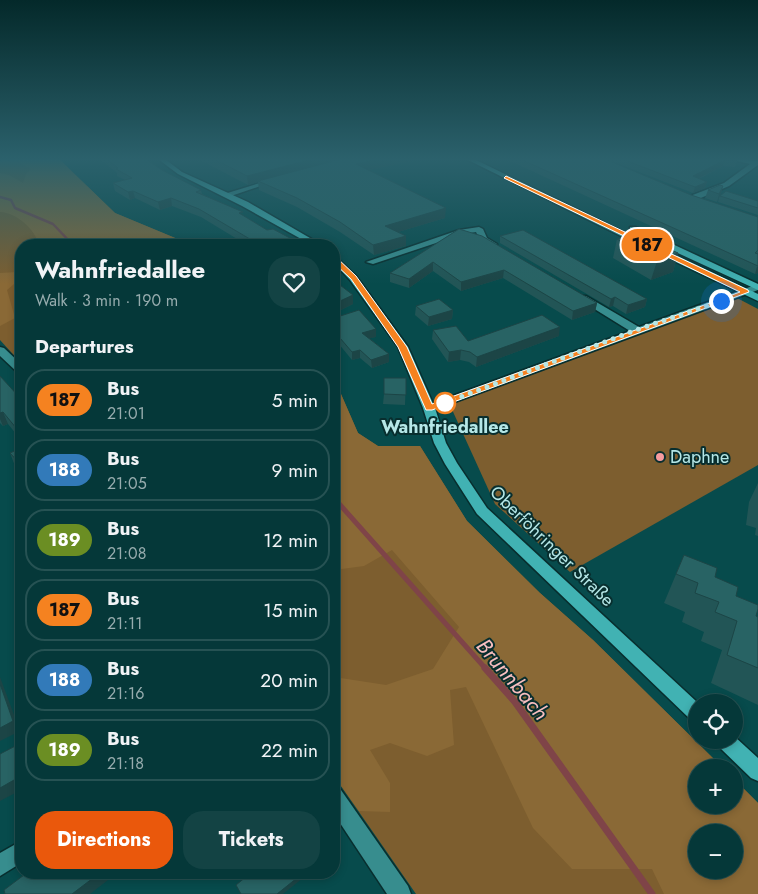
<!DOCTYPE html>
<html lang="en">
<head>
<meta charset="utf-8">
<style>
	body { margin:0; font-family:Jost,sans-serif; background:#134344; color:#f1f3f6; height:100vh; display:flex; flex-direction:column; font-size:19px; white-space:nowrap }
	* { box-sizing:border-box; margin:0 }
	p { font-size:16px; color:#97acae }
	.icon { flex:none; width:28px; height:28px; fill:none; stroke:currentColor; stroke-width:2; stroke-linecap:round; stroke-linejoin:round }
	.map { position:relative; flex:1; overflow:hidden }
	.side { position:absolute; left:15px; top:239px; width:325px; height:640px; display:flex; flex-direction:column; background:#053839; border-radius:20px; box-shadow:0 2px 8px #0003,0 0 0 1px #265253 }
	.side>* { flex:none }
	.badge { padding:0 10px; border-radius:16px; font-size:18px; line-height:32px }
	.fabs { position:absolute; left:688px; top:694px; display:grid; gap:10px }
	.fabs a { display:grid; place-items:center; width:55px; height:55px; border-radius:50%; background:#053839; box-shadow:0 2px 8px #0003,0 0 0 1px #265253; font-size:25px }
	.you { position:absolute; width:25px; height:25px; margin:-12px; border:4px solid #fff; border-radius:50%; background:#1a73e8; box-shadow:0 0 0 8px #1a73e833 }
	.map>.badge { position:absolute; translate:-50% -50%; box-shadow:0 0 0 2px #fff }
	h2 { padding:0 20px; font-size:19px; line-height:45px }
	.round { display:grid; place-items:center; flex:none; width:52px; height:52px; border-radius:20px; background:#134344 }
	.summary { display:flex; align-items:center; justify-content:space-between; height:85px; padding:0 20px }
	h1 { font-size:24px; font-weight:700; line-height:38px }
	.button { display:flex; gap:10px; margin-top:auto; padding:10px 20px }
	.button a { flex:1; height:58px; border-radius:20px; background:#ea580c; color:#fff; font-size:20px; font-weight:700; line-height:58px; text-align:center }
	.button a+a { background:#134344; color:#f1f3f6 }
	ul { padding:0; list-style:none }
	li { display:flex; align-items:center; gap:15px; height:62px; margin:0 10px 8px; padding:0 10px; border:2px solid #265253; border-radius:20px }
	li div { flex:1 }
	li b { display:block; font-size:19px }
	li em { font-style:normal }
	li .badge { min-width:55px; font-weight:700; text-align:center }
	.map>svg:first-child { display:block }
</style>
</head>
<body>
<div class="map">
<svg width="758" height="894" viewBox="0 0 758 894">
	<rect width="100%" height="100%" fill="#074b4c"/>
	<!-- green -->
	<g fill="#7d5e2f" fill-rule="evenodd">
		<polygon points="0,159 59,159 115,213 192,245 21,245 21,363 0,340"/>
		<polygon points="737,298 758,309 758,465 570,572 495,504 449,403 638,332"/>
		<path d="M334,378L358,433L378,446H420L467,521L540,593L593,640L722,767L696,768V805H734V779L758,803V894H416L334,776ZM696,832H734V870H696Z"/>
	</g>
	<!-- forest -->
	<g fill="#8a6936" fill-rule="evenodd">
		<path d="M13,159H59L115,213L192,245H39C35,229 17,213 0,212V173L9,175L23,183L26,174L31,169Z"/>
		<polygon points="18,272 21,278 7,290 15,318 0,326 0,273"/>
		<path d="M334,378L358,433L378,446H420L467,521L540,593L593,640L722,767L696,768V805H734V779L758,803V894H664L652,869H572L533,828L466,687L450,690L454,745L427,756L390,743L370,750L390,783V812L359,811L334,776V677L386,685L433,669L459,627L392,550L364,566L334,570ZM696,832H734V870H696Z"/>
	</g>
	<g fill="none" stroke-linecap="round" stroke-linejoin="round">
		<!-- stream-far2 -->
		<polyline stroke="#7f4448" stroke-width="2.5" points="0,197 11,200 15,208 53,224 73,245"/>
		<!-- stream-far1 -->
		<polyline stroke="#7f4448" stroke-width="5" points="334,498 486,669"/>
		<!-- stream -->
		<polyline stroke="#7f4448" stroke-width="7" points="485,668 515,702 652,894"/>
		<!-- minor casing -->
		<g stroke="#082e2e" stroke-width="3">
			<g id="minor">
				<polygon points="729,159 758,161 758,165 729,186 696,200 690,200 690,196 724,183 750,164"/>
				<polygon points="273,179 278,180 228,197 221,195"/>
				<path d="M479,227L483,229L487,238L497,244V248C487,249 480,241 476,232L463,234L373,264L366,262L459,230Z"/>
				<polygon points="758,284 758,290 433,410 425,410 423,408 425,406 630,331 580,300 580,296 586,296 639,327"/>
				<polygon points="0,347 4,348 21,364 21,373 17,372 0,356"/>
				<polygon points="334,787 341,790 408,886 411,894 387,894 334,814"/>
				<polygon points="21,841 21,863 0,876 0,853"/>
			</g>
		</g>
		<!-- major casing -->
		<g stroke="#082e2e" stroke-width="3">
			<g id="major">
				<polygon points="158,159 165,159 182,172 248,202 322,245 312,245 242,206 178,174"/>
				<polygon points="466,159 474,159 646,243 639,245"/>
				<polygon points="630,227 636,227 758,284 758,290 630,231"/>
				<polygon points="659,250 665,250 758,294 758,301 659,254"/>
				<polygon points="334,255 356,276 408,347 435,408 446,443 457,463 487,508 697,702 696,721 690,719 477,514 445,464 434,443 423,408 398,347 350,280 334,263"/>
				<polygon points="734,736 758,758 758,781 751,778 718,746 716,740 734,740"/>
			</g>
		</g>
		<!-- minor -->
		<use href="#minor" fill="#378d8e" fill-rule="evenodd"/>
		<!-- major -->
		<use href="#major" fill="#41b2b3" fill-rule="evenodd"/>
	</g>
	<!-- wall -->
	<g fill="#225556">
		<polygon points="100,159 146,159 162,170 201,190 202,194 243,216 267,230 303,245 247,245 201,217 172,206 160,210 135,198 130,200 115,191 113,183 125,180 117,176 117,173"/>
		<polygon points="189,159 412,159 412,161 369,170 445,218 398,232 406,246 374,255 340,232 297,207 259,190 258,182 248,185 200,160 192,161"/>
		<polygon points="506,159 605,159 691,195 758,217 758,273 755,274"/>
		<polygon points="606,159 738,159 735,167 723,166 699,179 707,182 705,188 693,193"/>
		<polygon points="720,185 720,195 758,201 758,215 718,202 719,197 717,202 705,198 708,190"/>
		<polygon points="459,229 597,303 595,312 572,320 503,278 461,291 433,271 409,288 390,282 390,273"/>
		<polygon points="500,236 647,299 645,307 626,314 613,306 609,307 500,243"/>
		<polygon points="617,239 678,253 673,272 651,280 613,258"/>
		<polygon points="334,283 353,304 341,310 334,304"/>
		<polygon points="416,306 453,310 452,319 428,326 415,315"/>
		<polygon points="334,318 376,337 369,338 389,354 389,362 372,368 360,358 352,360 334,338"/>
		<polygon points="433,330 468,341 559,336 476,367 469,362 460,360 448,362 432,339"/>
		<polygon points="0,376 21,399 21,440 8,424 3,426 0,423"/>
		<polygon points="406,378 405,405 383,404 384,394"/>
		<polygon points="21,448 21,472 15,466 10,453"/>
		<polygon points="758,483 758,536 755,535 756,528 746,525 749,502"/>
		<polygon points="684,555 715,577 756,616 758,617 758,705 711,683 722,650 701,641 704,632 682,622 685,612 664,603"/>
	</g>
	<!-- shaded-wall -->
	<g fill="#1c4546">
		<polygon points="191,159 199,159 200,160 192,161"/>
		<polygon points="313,159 347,159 258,181 258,182 248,185 247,176"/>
		<polygon points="380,159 412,159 412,161 356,173 356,164"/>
		<polygon points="725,160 723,166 691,182 693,176"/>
		<polygon points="707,182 705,188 693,193 695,187"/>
		<polygon points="723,186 721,194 717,202 719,194"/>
		<polygon points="133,191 135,198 130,200 128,192"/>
		<polygon points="171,198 172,206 160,210 158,202"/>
		<polygon points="446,208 445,218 385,236 385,226"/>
		<polygon points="406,236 406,246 374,255 373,245"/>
		<polygon points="678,253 673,272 651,280 657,261"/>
		<polygon points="433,262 433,271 409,288 409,279"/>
		<polygon points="758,266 758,273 755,274 757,267"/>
		<polygon points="504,270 503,278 461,291 461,282"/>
		<polygon points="353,295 353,304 341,310 340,301"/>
		<polygon points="615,297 613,306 609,307 611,299"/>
		<polygon points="647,299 645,307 626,314 628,305"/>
		<polygon points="597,303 595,312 572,320 573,311"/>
		<polygon points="453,310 452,319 428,326 429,317"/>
		<polygon points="560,327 559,336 476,367 477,357"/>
		<polygon points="376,329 376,337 362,340 362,333"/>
		<polygon points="360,350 360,358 352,360 352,352"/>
		<polygon points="461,350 460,360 448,362 449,352"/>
		<polygon points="389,354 389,362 372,368 371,360"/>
		<polygon points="3,412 8,424 3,426 0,419 0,413"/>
		<polygon points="0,677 20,731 0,741"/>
		<polygon points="21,776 21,790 0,801 0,788"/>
		<polygon points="101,872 114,872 107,878 108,880 90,894 72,894"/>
		<polygon points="302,874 303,878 283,894 277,894"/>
	</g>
	<!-- building -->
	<g fill="#286364" stroke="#1c4546">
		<polygon points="107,159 146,159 162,170 201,190 196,192 243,212 239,213 267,230 273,229 303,245 260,245 199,209 171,198 158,202 133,191 128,192 113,183 132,178 116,169 118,168"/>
		<polygon points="214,159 313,159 247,176"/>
		<polygon points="341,159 380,159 356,164 446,208 385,226 406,236 373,245 340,222 297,198 258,181"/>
		<polygon points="520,159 605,159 691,195 758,217 758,250 755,253 758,254 758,266"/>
		<polygon points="622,159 738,159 736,161 725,160 693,176 707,182 695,187"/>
		<polygon points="720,185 723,186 719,194 708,190"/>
		<polygon points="726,191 758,201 758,208 720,196"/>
		<polygon points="459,229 482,236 597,303 573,311 504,270 461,282 433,262 409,279 390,273"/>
		<polygon points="523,230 647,299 628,305 615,297 611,299 500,236"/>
		<polygon points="636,234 678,253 657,261 617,239"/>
		<polygon points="334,283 336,286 340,285 353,295 340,301 334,296"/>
		<polygon points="439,299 453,310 429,317 416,306"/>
		<polygon points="359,310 376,329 362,333 389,354 371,360 360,350 352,352 334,331 334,318"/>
		<polygon points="542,315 560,327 477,357 470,352 461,350 449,352 433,330 456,326 468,341"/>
		<polygon points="0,376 21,399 21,434 3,412 0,413"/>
		<polygon points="384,378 406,378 406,395 384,394"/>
		<polygon points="21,448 21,465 10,453"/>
		<polygon points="684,555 717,568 715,577 738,587 736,596 758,605 758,609 756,616 758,617 758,668 727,655 737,621 715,612 719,602 695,593 698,583 676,574"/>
		<polygon points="0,684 13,721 0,728"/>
		<polygon points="19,744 21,751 21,776 0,788 0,754"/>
		<polygon points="28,872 101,872 72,894 5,894 4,890"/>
		<polygon points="252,872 301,872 302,874 277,894 241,894 236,885"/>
	</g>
	<!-- sky -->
	<linearGradient id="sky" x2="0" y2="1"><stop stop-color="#04292a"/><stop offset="0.56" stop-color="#2b616c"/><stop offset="1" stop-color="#2b616c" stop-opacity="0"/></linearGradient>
	<rect width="758" height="284" fill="url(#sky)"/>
	<!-- line -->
	<polygon fill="#f58220" stroke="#fff" points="506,176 748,290 749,292 432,410 426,410 398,347 351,279 331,260 331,257 336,257 356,276 407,347 432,404 740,292 504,178"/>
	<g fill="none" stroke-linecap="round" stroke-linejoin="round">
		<!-- walk -->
		<polyline stroke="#b5e7e7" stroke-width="5" stroke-dasharray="0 9" points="445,403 636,330 721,301"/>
	</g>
	<!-- markers -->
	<circle fill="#fff" stroke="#f58220" stroke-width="2.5" cx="445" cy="403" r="10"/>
	<circle fill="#f59b9f" stroke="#082e2e" stroke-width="2" cx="660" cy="457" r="5"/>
	<g text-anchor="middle" stroke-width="4" stroke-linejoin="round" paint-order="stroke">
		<!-- stop labels -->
		<g font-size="18" font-weight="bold" fill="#b5e7e7" stroke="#082e2e">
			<text x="445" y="433">Wahnfriedallee</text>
		</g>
		<!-- poi labels -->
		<g font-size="18" fill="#b5e7e7" stroke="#082e2e" text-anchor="start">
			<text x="670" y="463">Daphne</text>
		</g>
		<!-- street labels -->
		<g font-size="18" fill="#b5e7e7" stroke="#082e2e">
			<text transform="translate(552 546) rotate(44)" y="6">Oberföhringer Straße</text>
		</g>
		<!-- near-water labels -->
		<g font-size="22" font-style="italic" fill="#f7bebf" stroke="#082e2e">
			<text transform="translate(513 679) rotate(50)" y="8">Brunnbach</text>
		</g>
	</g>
</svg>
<div class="fabs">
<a><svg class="icon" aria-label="locate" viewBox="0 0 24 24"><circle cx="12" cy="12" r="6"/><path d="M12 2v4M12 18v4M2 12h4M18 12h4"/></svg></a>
<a>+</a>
<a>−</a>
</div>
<div class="you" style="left:721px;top:301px"></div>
<b class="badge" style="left:647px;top:245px;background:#f58220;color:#111">187</b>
<section class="side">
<div class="summary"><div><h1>Wahnfriedallee</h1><p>Walk · 3 min · 190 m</p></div><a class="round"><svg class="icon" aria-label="heart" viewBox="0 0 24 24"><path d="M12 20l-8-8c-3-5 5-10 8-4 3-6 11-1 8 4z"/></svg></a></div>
<h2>Departures</h2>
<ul>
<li><span class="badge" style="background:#f58220;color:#111">187</span><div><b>Bus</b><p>21:01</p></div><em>5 min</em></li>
<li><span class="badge" style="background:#327ab9;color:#fff">188</span><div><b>Bus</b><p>21:05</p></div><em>9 min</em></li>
<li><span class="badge" style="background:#6b8e23;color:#fff">189</span><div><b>Bus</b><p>21:08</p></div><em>12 min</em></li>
<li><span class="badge" style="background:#f58220;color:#111">187</span><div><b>Bus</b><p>21:11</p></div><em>15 min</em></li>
<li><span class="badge" style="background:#327ab9;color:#fff">188</span><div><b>Bus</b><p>21:16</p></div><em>20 min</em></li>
<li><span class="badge" style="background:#6b8e23;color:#fff">189</span><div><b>Bus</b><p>21:18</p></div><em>22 min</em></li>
</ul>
<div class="button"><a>Directions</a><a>Tickets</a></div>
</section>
</div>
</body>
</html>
